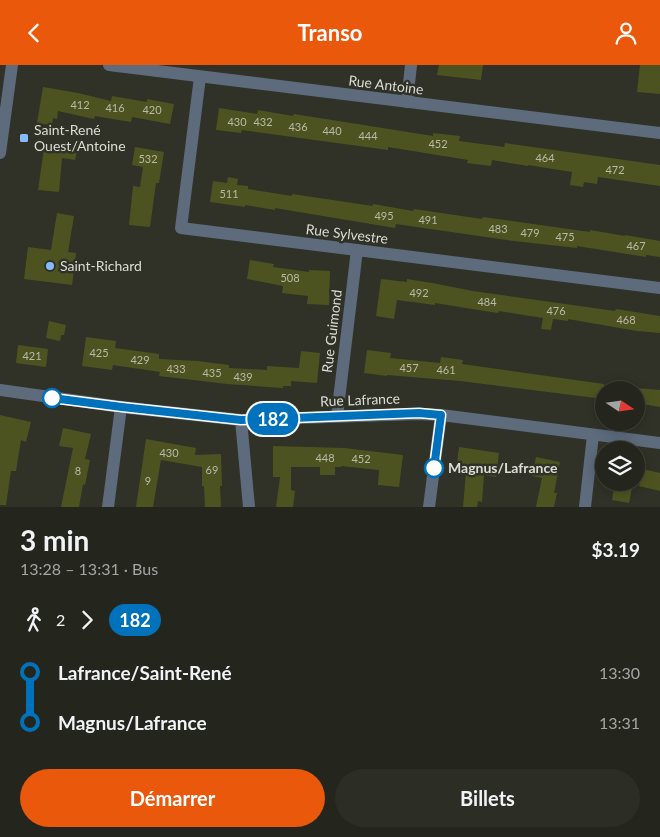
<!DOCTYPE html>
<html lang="fr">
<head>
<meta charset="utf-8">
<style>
	body { margin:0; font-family:Lato,sans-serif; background:#2c2e26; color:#f1f3f6; height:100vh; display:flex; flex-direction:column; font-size:19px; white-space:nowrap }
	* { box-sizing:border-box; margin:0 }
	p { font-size:16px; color:#a3a5a4 }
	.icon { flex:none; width:28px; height:28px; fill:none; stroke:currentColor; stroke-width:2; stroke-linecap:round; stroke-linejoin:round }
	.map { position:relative; height:442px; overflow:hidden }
	.side { display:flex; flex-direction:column; background:#24261d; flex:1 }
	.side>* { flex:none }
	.badge { padding:0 10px; border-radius:16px; font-size:18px; line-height:32px }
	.needle { width:32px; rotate:103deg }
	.buttons { position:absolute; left:595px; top:316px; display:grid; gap:10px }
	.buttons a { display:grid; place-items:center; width:50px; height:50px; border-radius:50%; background:#24261d; box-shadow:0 2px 12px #0003,0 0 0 1px #41433b; font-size:25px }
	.map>.badge { position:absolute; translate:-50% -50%; box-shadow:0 0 0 2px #fff }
	.legs { display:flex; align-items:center; gap:8px; height:55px; padding:0 20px; font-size:16px }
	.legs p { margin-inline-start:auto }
	.head { display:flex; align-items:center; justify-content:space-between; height:85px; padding:0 20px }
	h1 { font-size:28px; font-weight:700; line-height:38px }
	.cta { display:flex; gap:10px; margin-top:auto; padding:10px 20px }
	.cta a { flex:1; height:58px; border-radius:30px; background:#ea580c; color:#fff; font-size:20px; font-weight:700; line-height:58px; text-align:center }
	.cta a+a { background:#2c2e26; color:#f1f3f6 }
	ul { padding:0 20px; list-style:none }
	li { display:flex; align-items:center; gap:18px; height:50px; font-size:19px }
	li i { display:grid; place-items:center; width:8px; height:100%; margin:0 6px; background:currentColor }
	li i::after { content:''; width:12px; height:12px; margin:-6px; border:4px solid; border-radius:50%; background:#24261d }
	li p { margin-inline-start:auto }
	li:first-child i { background:linear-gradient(#0000 50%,currentColor 0) }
	li:last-child i { background:linear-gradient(currentColor 50%,#0000 0) }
	header { display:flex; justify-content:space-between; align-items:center; height:65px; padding:0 20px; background:#ea580c; color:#fff; font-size:22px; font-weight:700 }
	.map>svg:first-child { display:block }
</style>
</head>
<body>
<header><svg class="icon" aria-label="back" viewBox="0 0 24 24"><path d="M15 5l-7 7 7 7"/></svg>Transo<svg class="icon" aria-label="person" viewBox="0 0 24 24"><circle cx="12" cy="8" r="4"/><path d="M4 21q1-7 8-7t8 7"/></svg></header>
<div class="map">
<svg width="660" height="442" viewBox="0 0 660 442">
	<rect width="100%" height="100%" fill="#303227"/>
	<!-- building -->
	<g fill="#4d5320">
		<polygon points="439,0 483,0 481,15 437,10"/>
		<polygon points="640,0 660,0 660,29 637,27"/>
		<polygon points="43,22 78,28 111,36 112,31 147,37 147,34 174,39 170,59 132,52 131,57 95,51 94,54 58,46 57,54 53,53 52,60 37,58"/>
		<polygon points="219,43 257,49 258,45 293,51 294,49 433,71 433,68 460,71 459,76 504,82 505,78 660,100 660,121 598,112 597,119 584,117 583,122 570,120 572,107 528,100 528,101 492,95 491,101 467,98 468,95 388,82 388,85 242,65 241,68 216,65"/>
		<polygon points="45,77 78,82 75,95 62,93 59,127 38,125"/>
		<polygon points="135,82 164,87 159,118 156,118 150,162 129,160 133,121 140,122 143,102 132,100"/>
		<polygon points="228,112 238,114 237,120 248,121 248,124 292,131 292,129 373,141 373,139 413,146 414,144 482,154 483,152 590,167 590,165 625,171 625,170 660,176 660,192 646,190 646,192 577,181 577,183 514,176 396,159 395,163 275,143 275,145 245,140 245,142 210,137 213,116 227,118"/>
		<polygon points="57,148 74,151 68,187 76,188 72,220 24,214 28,182 51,185"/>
		<polygon points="250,195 274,199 273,202 309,207 309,205 330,206 329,240 307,239 308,231 282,228 283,221 247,214"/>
		<polygon points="381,214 407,217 407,214 432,218 473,226 615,246 616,244 660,251 660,268 637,266 568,254 568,256 553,254 551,265 541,264 543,253 499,246 498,248 472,244 435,238 435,240 397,235 394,254 376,251"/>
		<polygon points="49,256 66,260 64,270 61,270 60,276 46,273"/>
		<polygon points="86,272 116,276 115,283 159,289 159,294 197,296 229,300 229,303 267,305 267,301 299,303 301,286 320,288 317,318 291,316 291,321 283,321 283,323 227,319 159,311 160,307 113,300 112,305 82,301"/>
		<polygon points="18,280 48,284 46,302 16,298"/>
		<polygon points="367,285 391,288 390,293 440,298 441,292 463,295 462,299 604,319 604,334 460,316 387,310 387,311 364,308"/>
		<polygon points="636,323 660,325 660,342 636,338"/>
		<polygon points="0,350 31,357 26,377 21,375 16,406 11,406 6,440 0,440"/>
		<polygon points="63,363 91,369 85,394 90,395 85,420 83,419 79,442 61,442 73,383 59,381"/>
		<polygon points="146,374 196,383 195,390 221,389 222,421 220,421 221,442 205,442 204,421 202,421 202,402 161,395 153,442 136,442"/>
		<polygon points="273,381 344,383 403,390 399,422 378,420 379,405 341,401 341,402 335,402 335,410 320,410 320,402 291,402 291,425 295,426 293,442 276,442 280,412 273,412"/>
		<polygon points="459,382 499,388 496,412 484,410 482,437 478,436 477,442 463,442 466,407 456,406"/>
		<polygon points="536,392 560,397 554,428 557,428 554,442 536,442 542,413 532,411"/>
		<polygon points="643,404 660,408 660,426 639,421"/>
		<polygon points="615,418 633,418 629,438 612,435"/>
	</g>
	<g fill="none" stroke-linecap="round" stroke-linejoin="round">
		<!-- minor -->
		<g stroke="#5d6b7d" stroke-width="12">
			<polyline points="109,0 660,68"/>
			<polyline points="200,12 181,163 660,223"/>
			<polyline points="407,37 411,0"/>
			<polyline points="0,88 12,0"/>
			<polyline points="0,325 121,342 241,355 419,349 441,350 660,378"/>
			<polyline points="337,351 357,185"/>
			<polyline points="241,355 249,442"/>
			<polyline points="108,442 121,342"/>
			<polyline points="429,442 441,350"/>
			<polyline points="585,442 593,370"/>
		</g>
	</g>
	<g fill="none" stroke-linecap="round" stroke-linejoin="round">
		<!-- line-1 casing -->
		<g stroke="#fff" stroke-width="11">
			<polyline id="line-1" points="52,333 122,342 241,355 419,348 441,350 434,403"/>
		</g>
		<!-- line-1 -->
		<use href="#line-1" stroke="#0072bc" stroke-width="8"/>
	</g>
	<!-- markers -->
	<g fill="#86bbfb" stroke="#303227" stroke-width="2">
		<rect x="19" y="68" width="10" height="10" rx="2.5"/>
		<circle cx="50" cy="201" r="5"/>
	</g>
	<g fill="#fff" stroke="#0072bc" stroke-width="2.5">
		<circle cx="52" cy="333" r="9"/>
		<circle cx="434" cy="403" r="9"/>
	</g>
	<g text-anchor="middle" stroke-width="5" stroke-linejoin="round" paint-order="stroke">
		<!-- number labels -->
		<g font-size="11" fill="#b8baa8">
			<text x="80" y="44">412</text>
			<text x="115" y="47">416</text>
			<text x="152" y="49">420</text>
			<text x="237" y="61">430</text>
			<text x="263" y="61">432</text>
			<text x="298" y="66">436</text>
			<text x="332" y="70">440</text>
			<text x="368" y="75">444</text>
			<text x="438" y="83">452</text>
			<text x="545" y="97">464</text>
			<text x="148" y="98">532</text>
			<text x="615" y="109">472</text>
			<text x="229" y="133">511</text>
			<text x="384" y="155">495</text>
			<text x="428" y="159">491</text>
			<text x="498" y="168">483</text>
			<text x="530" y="172">479</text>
			<text x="565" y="176">475</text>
			<text x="636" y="185">467</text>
			<text x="290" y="217">508</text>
			<text x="419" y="232">492</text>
			<text x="487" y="241">484</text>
			<text x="556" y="250">476</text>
			<text x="626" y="259">468</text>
			<text x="99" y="292">425</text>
			<text x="32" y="295">421</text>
			<text x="140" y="299">429</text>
			<text x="409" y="307">457</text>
			<text x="176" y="308">433</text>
			<text x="446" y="309">461</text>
			<text x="212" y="312">435</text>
			<text x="243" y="316">439</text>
			<text x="169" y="392">430</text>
			<text x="325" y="397">448</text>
			<text x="361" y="398">452</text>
			<text x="212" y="409">69</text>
			<text x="78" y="410">8</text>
			<text x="148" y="420">9</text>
		</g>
		<!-- street labels -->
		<g font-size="14" fill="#dbdcd5" stroke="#303227">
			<text transform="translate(386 20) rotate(7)" y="5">Rue Antoine</text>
			<text transform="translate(347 169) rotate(7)" y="5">Rue Sylvestre</text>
			<text transform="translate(332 266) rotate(-83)" y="5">Rue Guimond</text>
			<text transform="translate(360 335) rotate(-2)" y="5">Rue Lafrance</text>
		</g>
		<!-- poi labels -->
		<g font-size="14" fill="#dbdcd5" stroke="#303227" text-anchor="start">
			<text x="34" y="70">Saint-René<tspan x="34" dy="16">Ouest/Antoine</tspan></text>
			<text x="60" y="206">Saint-Richard</text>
		</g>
		<!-- stop labels -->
		<g font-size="14" font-weight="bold" fill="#dbdcd5" stroke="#303227" text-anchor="start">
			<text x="448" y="408">Magnus/Lafrance</text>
		</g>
	</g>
</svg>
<div class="buttons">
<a><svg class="needle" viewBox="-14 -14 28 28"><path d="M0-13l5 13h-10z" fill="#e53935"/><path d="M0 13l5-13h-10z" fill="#a3a5a4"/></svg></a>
<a><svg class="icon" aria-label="layers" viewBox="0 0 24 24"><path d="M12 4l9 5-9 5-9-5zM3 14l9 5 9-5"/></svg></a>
</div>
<b class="badge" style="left:273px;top:354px;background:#0072bc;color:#fff">182</b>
</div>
<section class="side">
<div class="head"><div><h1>3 min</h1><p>13:28 – 13:31 · Bus</p></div><b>$3.19</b></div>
<div class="legs"><svg class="icon" aria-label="walk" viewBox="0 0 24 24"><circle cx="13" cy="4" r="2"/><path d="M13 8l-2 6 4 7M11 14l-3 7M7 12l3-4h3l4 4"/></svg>2<svg class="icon" aria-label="forward" viewBox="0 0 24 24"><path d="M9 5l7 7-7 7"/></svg><b class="badge" style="background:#0072bc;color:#fff">182</b></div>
<ul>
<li><i style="color:#0072bc"></i><b>Lafrance/Saint-René</b><p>13:30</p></li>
<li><i style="color:#0072bc"></i><b>Magnus/Lafrance</b><p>13:31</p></li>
</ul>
<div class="cta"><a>Démarrer</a><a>Billets</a></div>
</section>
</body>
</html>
